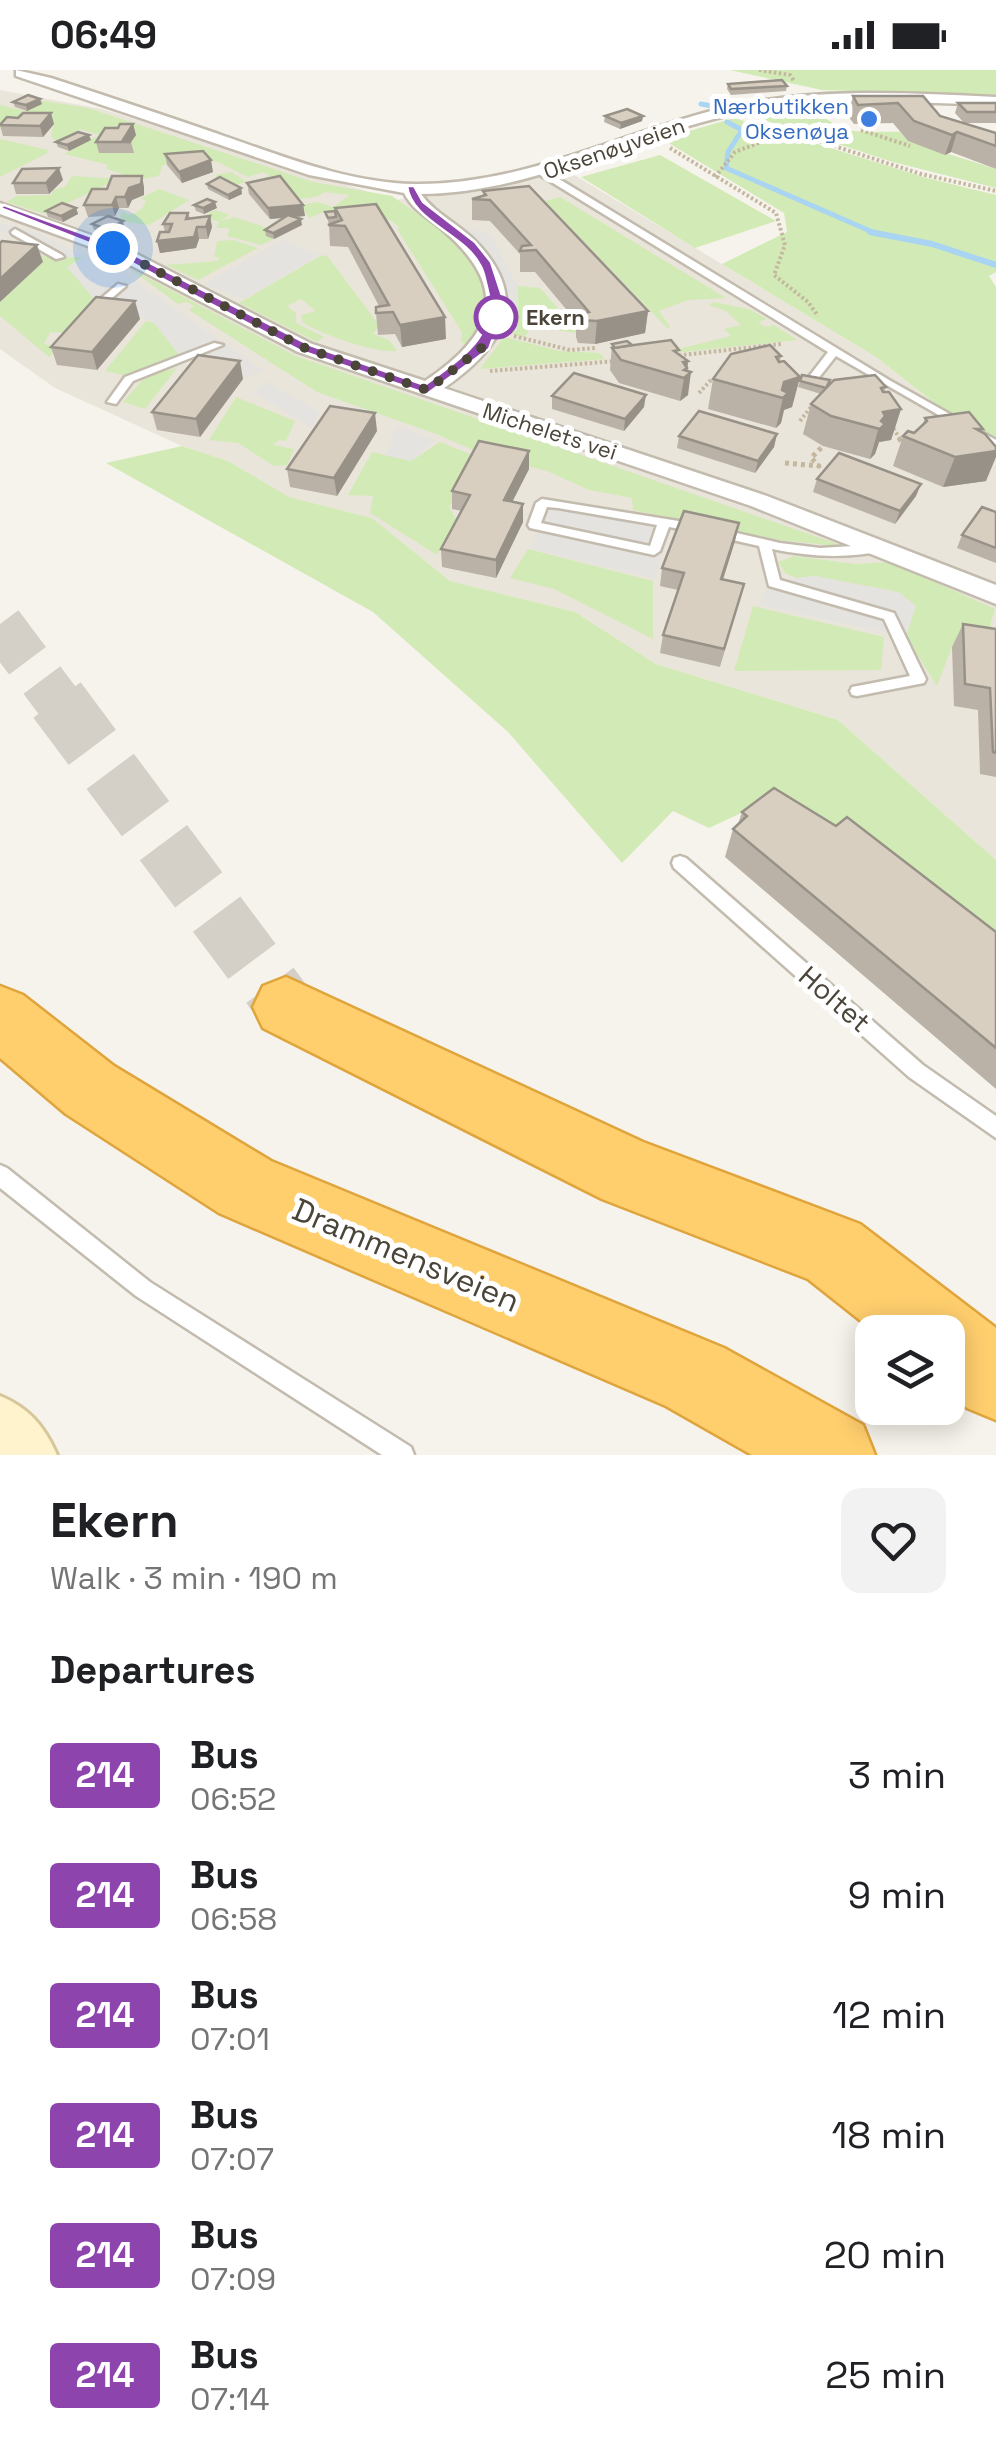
<!DOCTYPE html>
<html lang="en">
<head>
<meta charset="utf-8">
<style>
	body { margin:0; font-family:"Space Grotesk",sans-serif; background:#f2f2f2; color:#202124; height:100vh; display:flex; flex-direction:column; font-size:38px; white-space:nowrap }
	* { box-sizing:border-box; margin:0 }
	p { font-size:32px; color:#757577 }
	.icon { flex:none; width:55px; height:55px; fill:none; stroke:currentColor; stroke-width:2; stroke-linecap:round; stroke-linejoin:round }
	.map { position:relative; height:1385px; overflow:hidden }
	.details { display:flex; flex-direction:column; background:#fff; flex:1 }
	.details>* { flex:none }
	.badge { padding:0 20px; border-radius:8px; font-size:35px; line-height:65px }
	.buttons { position:absolute; left:855px; top:1245px; display:grid; gap:20px }
	.buttons a { display:grid; place-items:center; width:110px; height:110px; border-radius:20px; background:#fff; box-shadow:0 5px 25px #0003; font-size:50px }
	.you { position:absolute; width:50px; height:50px; margin:-25px; border:8px solid #fff; border-radius:50%; background:#1a73e8; box-shadow:0 0 0 15px #1a73e833 }
	.map>.badge { position:absolute; translate:-50% -50%; box-shadow:0 0 0 5px #fff }
	h2 { padding:0 50px; font-size:38px; line-height:90px }
	.round { display:grid; place-items:center; flex:none; width:105px; height:105px; border-radius:20px; background:#f2f2f2 }
	.head { display:flex; align-items:center; justify-content:space-between; height:170px; padding:0 50px }
	h1 { font-size:48px; font-weight:800; line-height:75px }
	ul { padding:0; list-style:none }
	li { display:flex; align-items:center; gap:30px; height:120px; padding:0 50px }
	li div { flex:1 }
	li b { display:block; font-size:38px }
	li em { font-style:normal }
	li .badge { min-width:110px; font-weight:700; text-align:center }
	.status { display:flex; justify-content:space-between; align-items:center; height:70px; padding:0 50px; background:#fff; direction:ltr }
	.status svg { height:28px; fill:currentColor }
	.map>svg:first-child { display:block }
</style>
</head>
<body>
<div class="status"><b>06:49</b><svg viewBox="0 0 49 12"><path d="M0 12V9h3v3zM5 12V6h3v6zM10 12V3h3v9zM15 12V0h3v12zM26 1h20v11H26zM47 4h2v5h-2z"/></svg></div>
<div class="map">
<svg width="996" height="1385" viewBox="0 0 996 1385">
	<rect width="100%" height="100%" fill="#f6f3ec"/>
	<!-- residential -->
	<polygon fill="#eae5da" points="0,20 102,39 395,130 571,103 876,287 969,360 996,374 996,790 838,650 656,594 575,542 450,511 372,448 288,427 228,391 182,376 55,318 0,279"/>
	<!-- green -->
	<g fill="#d2eab5">
		<polygon points="730,0 996,0 996,25 822,20"/>
		<path d="M33,29L88,38L313,112L392,126L459,173L490,218L480,267L472,268L471,277L461,272L462,262L397,159L400,158L390,150L325,147L328,140L309,148L301,135L317,132L333,137L350,125L325,122C302,138 271,120 245,112L234,116L219,112L215,105L231,102L247,112L270,106L263,102L248,107C211,90 202,78 162,96L159,106L137,110L105,98L109,95L64,84L99,65L80,59L75,63L90,66L59,74L51,66L54,53H26L0,59V35L25,41L39,34Z"/>
		<path d="M800,36C815,42 829,51 843,58C856,64 885,61 900,62L908,71L996,99V118L893,92L749,45Z"/>
		<polygon points="734,48 927,108 996,125 996,202 989,206 996,217 996,374 969,360 876,287 722,194 787,162 784,143 662,69"/>
		<polygon points="0,69 48,80 46,84 0,107"/>
		<polygon points="660,85 776,151 695,178 581,107"/>
		<polygon points="72,106 118,109 45,144 6,132 17,126 51,125 54,120 66,116"/>
		<path d="M159,119L189,130L149,155L120,151L121,141L128,145C138,143 143,140 146,131L141,128Z"/>
		<polygon points="560,127 726,228 688,230 659,241 670,257 668,259 545,131"/>
		<polygon points="216,140 230,145 220,151 234,147 274,160 267,165 274,169 261,175 227,166 230,158 216,158 219,151 211,150 207,144"/>
		<polygon points="233,170 258,178 198,210 166,195 217,191 220,188 214,187 217,171"/>
		<polygon points="36,183 88,186 68,197 95,230 66,263 50,262 44,274 60,277 49,287 0,246 0,232 42,193"/>
		<path d="M322,185L328,187L379,255L373,264L389,270L397,281C372,283 325,265 303,253L301,245L316,241L301,229L287,236L296,243V253L324,267L317,272L239,233Z"/>
		<polygon points="129,198 296,286 846,477 779,470 633,440 632,428 589,420 547,401 484,385 439,365 317,322 189,240 194,236 187,232 178,234"/>
		<polygon points="518,216 540,218 581,264 532,256 524,268 507,262 517,260"/>
		<polygon points="713,232 749,239 767,249 758,252 765,257 774,255 797,270 654,285 731,266 724,259 741,255 726,241 709,235"/>
		<polygon points="146,251 154,253 180,286 123,305 105,301"/>
		<polygon points="504,267 560,281 600,283 605,289 480,299"/>
		<polygon points="177,298 145,339 123,332 147,305"/>
		<polygon points="236,327 295,351 286,371 279,370 273,375 294,379 287,395 274,396 238,373 209,370"/>
		<polygon points="440,372 480,388 449,437 456,449 437,485 370,443 373,426 348,425 372,382 411,391"/>
		<polygon points="182,376 228,391 289,427 372,448 450,511 575,542 656,594 838,650 996,790 996,887 754,737 709,758 673,741 622,793 508,662 373,542 106,393"/>
		<polygon points="528,479 653,511 653,569 554,519 510,508"/>
		<polygon points="794,486 855,494 890,492 995,539 990,556 996,561 952,577 937,616 906,567 915,535 815,506 796,508 785,503 778,492"/>
		<polygon points="753,536 884,567 881,600 734,601"/>
	</g>
	<!-- parking -->
	<g fill="#e5e3e0">
		<polygon points="0,153 32,161 83,185 101,187 264,301 246,307 180,286 154,252 112,232 95,230 67,197 83,187 51,188 11,178 17,169 0,161"/>
		<polygon points="453,154 491,165 518,216 517,260 494,264 504,215 483,179"/>
		<polygon points="283,170 320,185 244,229 203,214"/>
		<polygon points="265,311 321,343 310,357 254,323"/>
		<polygon points="397,356 435,370 411,391 385,385"/>
		<polygon points="549,428 671,453 655,509 532,479"/>
		<polygon points="815,506 899,522 916,536 906,567 759,535 765,520 796,508"/>
	</g>
	<g fill="none" stroke-linecap="round" stroke-linejoin="round">
		<!-- stream-far1 -->
		<g stroke="#a9d4f2" stroke-width="5">
			<polyline points="701,34 718,37"/>
			<polyline points="727,52 742,60 728,82 726,98 877,164"/>
		</g>
		<!-- stream -->
		<polyline stroke="#a9d4f2" stroke-width="6" points="870,162 932,174 996,195"/>
		<!-- highway-tunnel-far1 -->
		<polyline stroke="#d4d0c8" stroke-width="46" stroke-dasharray="46 24" stroke-linecap="butt" points="0,554 59,633"/>
		<!-- highway-tunnel -->
		<polyline stroke="#d4d0c8" stroke-width="59" stroke-dasharray="59 30" stroke-linecap="butt" points="57,630 286,937"/>
		<!-- lane casing -->
		<g stroke="#c2bbae" stroke-width="5">
			<g id="lane">
				<polygon points="817,28 832,39 869,40 873,42 869,44 830,43 814,32"/>
				<polygon points="540,101 546,101 889,310 996,370 996,378 836,286 813,315 805,315 804,313 828,282 540,105"/>
				<polygon points="15,159 62,185 64,187 56,189 12,164 11,162"/>
				<polygon points="118,214 126,216 97,241 91,241 91,237"/>
				<polygon points="214,273 223,275 133,311 116,334 107,332 125,307"/>
				<path d="M542,429L697,454L703,458L697,462L669,457L660,481L654,485L530,458L528,455L536,433ZM547,437L558,438L657,455L650,476L541,453Z"/>
				<path d="M719,459L780,473L820,478L886,474V480C848,489 811,487 772,479L780,510L894,543L926,609L924,613L857,626L852,625L850,621L852,617L910,606L884,549L769,516L759,476L715,466V460Z"/>
				<polygon points="680,786 686,788 923,995 996,1046 996,1068 909,1007 674,798 672,793 674,788"/>
				<polygon points="0,1095 7,1098 150,1212 411,1377 414,1385 382,1385 136,1226 0,1118"/>
			</g>
		</g>
		<!-- street casing -->
		<g stroke="#c2bbae" stroke-width="5">
			<path id="street" d="M16,0L51,8C109,27 167,46 224,66C285,87 349,113 415,114C525,115 619,63 723,38C813,17 905,23 996,27V35C908,32 817,26 730,45C625,69 531,123 421,124C436,145 463,156 480,176C532,234 499,280 444,318L767,426L996,515V534L751,436L298,282L107,183L0,144V133L119,175L312,274L425,311C494,265 511,219 443,160C429,148 413,141 404,123L309,105L16,6Z"/>
		</g>
		<!-- secondary casing -->
		<g stroke="#d6c79b" stroke-width="6">
			<path id="secondary" d="M0,1326C29,1338 44,1356 57,1385H0Z"/>
		</g>
		<!-- highway casing -->
		<g stroke="#e0a43c" stroke-width="5">
			<g id="highway">
				<polygon points="286,907 643,1072 860,1154 996,1258 996,1350 967,1338 948,1322 948,1262 875,1262 808,1209 602,1129 263,958 253,937 263,916"/>
				<polygon points="0,916 23,925 114,996 271,1091 724,1278 863,1355 875,1385 752,1385 666,1336 219,1143 66,1044 0,988"/>
			</g>
		</g>
		<!-- path-far1 -->
		<g stroke="#c4b79f" stroke-width="4" stroke-dasharray="2.5 2.5" stroke-linecap="butt">
			<polyline points="759,0 790,5 794,11"/>
			<polyline points="772,56 921,104 996,121"/>
			<polyline points="861,60 910,76"/>
			<polyline points="670,78 776,143 785,175 774,205 808,232 818,246"/>
			<polyline points="715,107 735,82 787,62"/>
			<polyline points="514,266 570,280 595,278"/>
			<polyline points="674,286 781,274"/>
			<polyline points="490,301 617,291"/>
			<polyline points="699,323 711,310 719,309"/>
			<polyline points="800,351 814,333"/>
			<polyline points="891,354 901,371"/>
		</g>
		<!-- path -->
		<g stroke="#c4b79f" stroke-width="5" stroke-dasharray="4 4" stroke-linecap="butt">
			<polyline points="899,368 904,376"/>
			<polyline points="785,393 819,396 811,388 823,376"/>
		</g>
		<!-- lane -->
		<use href="#lane" fill="#fff" fill-rule="evenodd"/>
		<!-- street -->
		<use href="#street" fill="#fff" fill-rule="evenodd"/>
		<!-- secondary -->
		<use href="#secondary" fill="#fff3cd" fill-rule="evenodd"/>
		<!-- highway -->
		<use href="#highway" fill="#ffcf6e" fill-rule="evenodd"/>
	</g>
	<!-- wall -->
	<g fill="#bab2a6">
		<polygon points="728,14 787,16 786,21 731,25 727,19"/>
		<polygon points="853,26 923,26 940,46 996,63 996,99 951,82 945,85 908,71 893,53 854,54 848,46"/>
		<polygon points="13,32 42,34 27,41 15,37"/>
		<polygon points="958,33 996,33 996,53 964,53 955,43"/>
		<polygon points="605,46 643,46 642,51 620,59 604,52"/>
		<polygon points="18,48 54,54 43,67 3,66 0,55"/>
		<polygon points="136,65 131,72 134,83 99,83 96,72"/>
		<polygon points="91,70 69,81 58,77 56,72"/>
		<polygon points="165,84 213,102 182,113 167,95"/>
		<polygon points="63,110 49,124 16,124 13,113"/>
		<polygon points="247,113 303,135 305,146 295,147 302,155 274,169 266,166 265,160 282,148 270,149 249,124"/>
		<polygon points="207,114 241,118 242,124 229,130 208,119"/>
		<polygon points="144,117 144,125 132,130 128,138 119,138 115,146 110,146 124,156 109,165 94,160 92,154 106,146 88,147 84,135"/>
		<polygon points="483,121 648,241 645,263 595,274 578,273 576,267 576,251 535,202 520,202 520,184 490,151 472,150 472,129 483,126"/>
		<polygon points="194,135 217,138 204,144 196,141"/>
		<polygon points="76,138 78,144 63,152 48,147 46,141"/>
		<polygon points="335,138 446,269 402,277 395,264 378,265 376,243 379,236 348,177 330,176 329,154 325,142 335,141"/>
		<polygon points="188,143 190,148 210,146 212,157 208,169 199,169 196,178 160,183 157,171 165,162 163,154"/>
		<polygon points="140,249 97,300 57,295 51,277"/>
		<polygon points="612,274 632,275 679,284 688,291 688,325 680,331 619,313 610,300"/>
		<polygon points="781,286 780,291 800,307 792,337 784,340 781,353 776,358 708,339 713,309"/>
		<polygon points="802,305 830,310 829,315 886,317 884,322 901,339 891,370 879,372 875,384 870,389 823,376 803,364 811,334 821,324 798,317"/>
		<polygon points="243,309 200,367 157,360 152,342"/>
		<polygon points="552,326 644,337 624,361 552,339"/>
		<polygon points="925,348 983,359 982,362 986,411 943,417 893,396 903,366 914,363 922,356"/>
		<polygon points="377,361 337,426 290,417 287,399"/>
		<polygon points="777,364 774,377 755,403 677,378 679,366"/>
		<polygon points="529,381 529,399 512,432 523,452 496,508 442,497 441,479 462,441 452,439 452,421"/>
		<polygon points="817,409 916,426 895,454 813,422"/>
		<polygon points="996,442 996,493 957,478 962,465"/>
		<polygon points="735,471 723,510 739,532 720,597 660,583 663,565 678,520 660,516 662,498"/>
		<polygon points="963,554 996,559 996,707 980,704 978,640 954,636 952,577"/>
		<polygon points="742,742 996,862 996,1019 725,787 733,759 738,754"/>
	</g>
	<!-- shaded-wall -->
	<g fill="#979187">
		<polygon points="40,29 42,34 27,41 26,35"/>
		<polygon points="51,43 54,54 43,67 40,56"/>
		<polygon points="643,46 642,51 620,59 621,53"/>
		<polygon points="133,54 136,65 131,72 123,70"/>
		<polygon points="957,62 951,82 945,85 952,65"/>
		<polygon points="89,65 91,70 69,81 67,75"/>
		<polygon points="211,90 213,102 182,113 179,102"/>
		<polygon points="59,98 63,110 49,124 46,113"/>
		<polygon points="142,106 144,117 144,125 132,130 128,138 125,127 129,118"/>
		<polygon points="241,118 242,124 229,130 228,125"/>
		<polygon points="116,127 119,138 115,146 112,135"/>
		<polygon points="215,132 217,138 204,144 203,138"/>
		<polygon points="303,135 305,146 270,149 268,138"/>
		<polygon points="76,138 78,144 63,152 61,146"/>
		<polygon points="210,146 212,157 208,169 206,157"/>
		<polygon points="301,149 302,155 274,169 273,163"/>
		<polygon points="123,151 124,156 109,165 107,159"/>
		<polygon points="197,157 199,169 196,178 160,183 157,171"/>
		<polygon points="37,175 43,192 0,232 0,209"/>
		<polygon points="135,231 140,249 97,300 92,282"/>
		<polygon points="648,241 645,263 595,274 597,251"/>
		<polygon points="445,247 446,269 402,277 400,255"/>
		<polygon points="240,291 243,309 200,367 196,349"/>
		<polygon points="688,291 686,306 691,302 688,325 680,331 684,308 683,292"/>
		<polygon points="800,307 792,337 784,340 781,353 776,358 783,328 780,327 784,312"/>
		<polygon points="646,325 644,337 624,361 625,349"/>
		<polygon points="901,339 891,370 879,372 875,384 870,389 883,342"/>
		<polygon points="375,343 377,361 337,426 334,408"/>
		<polygon points="777,364 774,377 755,403 758,391"/>
		<polygon points="529,381 529,399 504,448 504,430"/>
		<polygon points="996,381 996,387 986,411 943,417 955,387"/>
		<polygon points="921,414 916,426 895,454 900,441"/>
		<polygon points="523,434 523,452 496,508 496,490"/>
		<polygon points="739,453 735,471 717,527 721,509"/>
	</g>
	<!-- building -->
	<g fill="#d8cfc1" stroke="#979187" stroke-width="2.5">
		<polygon points="782,10 787,16 731,19 728,14"/>
		<polygon points="28,25 40,29 26,35 13,32"/>
		<polygon points="853,26 923,26 940,46 996,63 996,76 957,62 952,65 914,51 898,33 858,35"/>
		<polygon points="958,33 996,33 996,42 967,42"/>
		<polygon points="627,39 643,46 621,53 605,46"/>
		<polygon points="23,43 51,43 40,56 0,55 7,47 18,48"/>
		<polygon points="120,54 133,54 123,70 131,72 96,72 105,58 118,58"/>
		<polygon points="78,62 89,65 67,75 56,72"/>
		<polygon points="203,81 211,90 179,102 165,84"/>
		<polygon points="59,98 46,113 13,113 22,99"/>
		<polygon points="112,106 142,106 141,114 129,118 125,127 116,127 112,135 84,135 92,119 107,119"/>
		<polygon points="280,106 303,135 268,138 247,113"/>
		<polygon points="220,107 241,118 228,125 207,114"/>
		<polygon points="529,116 648,241 597,251 579,250 577,245 589,242 536,180 520,181 522,176 531,175 490,130 472,129 486,125 483,121"/>
		<polygon points="207,129 215,132 203,138 194,135"/>
		<polygon points="62,133 76,138 61,146 46,141"/>
		<polygon points="376,134 445,247 400,255 393,242 376,243 376,237 389,235 345,156 328,155 342,150 335,138"/>
		<polygon points="335,141 336,147 328,148 325,142"/>
		<polygon points="170,143 188,143 186,149 210,146 206,157 197,157 194,167 157,171 160,162 169,162 172,154 163,154"/>
		<polygon points="288,145 301,149 273,163 265,160"/>
		<polygon points="108,146 123,151 107,159 92,154"/>
		<polygon points="2,171 37,175 0,209 0,173"/>
		<polygon points="96,227 135,231 92,282 51,277"/>
		<polygon points="671,270 679,280 674,281 688,291 683,292 687,298 684,300 691,302 684,308 621,290 612,278"/>
		<polygon points="627,271 632,275 615,278 612,274"/>
		<polygon points="770,275 781,286 776,287 779,292 784,291 800,307 784,312 782,320 788,323 783,328 713,309 731,284"/>
		<polygon points="198,285 240,291 196,349 152,342"/>
		<polygon points="574,303 646,325 625,349 552,326"/>
		<polygon points="802,305 830,310 826,318 800,311"/>
		<polygon points="875,305 886,317 881,318 883,322 889,322 901,339 883,342 885,346 881,351 885,354 880,359 831,346 811,334 834,310"/>
		<polygon points="330,336 375,343 334,408 287,399"/>
		<polygon points="699,341 777,364 758,391 679,366"/>
		<polygon points="969,342 983,359 976,359 985,364 996,377 996,381 955,387 903,366 908,361 914,363 927,351 925,348"/>
		<polygon points="479,371 529,381 504,430 523,434 496,490 441,479 470,425 452,421"/>
		<polygon points="839,383 921,414 900,441 817,409"/>
		<polygon points="982,437 996,442 996,478 962,465"/>
		<polygon points="684,441 739,453 721,509 744,514 724,579 663,565 684,503 662,498"/>
		<polygon points="963,554 996,559 996,683 993,682 990,618 965,614"/>
		<polygon points="774,718 836,756 847,747 996,862 996,978 733,759 747,746 742,742"/>
	</g>
	<!-- line -->
	<path fill="#8e44ad" stroke="#fff" stroke-width="2.5" d="M407,116H414L423,132L475,172L491,192L505,235L489,279L427,324L301,281L109,181L0,138L4,135L117,176L310,275L425,315C459,289 501,265 487,217C485,210 484,201 480,195C464,164 411,151 407,116Z"/>
	<g fill="none" stroke-linecap="round" stroke-linejoin="round">
		<!-- walk -->
		<polyline stroke="#4b4439" stroke-width="10" stroke-dasharray="0 18" points="113,178 305,278 427,320 484,276 498,235 496,247"/>
	</g>
	<!-- markers -->
	<circle fill="#3f7fe0" stroke="#fff" stroke-width="4" cx="869" cy="49" r="10"/>
	<circle fill="#fff" stroke="#8e44ad" stroke-width="5" cx="496" cy="247" r="20"/>
	<g text-anchor="middle" stroke-width="10" stroke-linejoin="round" paint-order="stroke">
		<!-- far-shop labels -->
		<g font-size="22" fill="#366cbe" stroke="#fff" text-anchor="end">
			<text x="849" y="44">Nærbutikken<tspan x="849" dy="25">Oksenøya</tspan></text>
		</g>
		<!-- far-street labels -->
		<g font-size="22" fill="#4b4439" stroke="#fff">
			<text transform="translate(614 78) rotate(-19)" y="8">Oksenøyveien</text>
			<text transform="translate(550 361) rotate(18)" y="8">Michelets vei</text>
		</g>
		<!-- far-stop labels -->
		<g font-size="22" font-weight="bold" fill="#4b4439" stroke="#fff" text-anchor="start">
			<text x="526" y="255">Ekern</text>
		</g>
		<!-- street labels -->
		<g font-size="28" fill="#4b4439" stroke="#fff">
			<text transform="translate(835 929) rotate(41)" y="10">Holtet</text>
		</g>
		<!-- near-street labels -->
		<g font-size="32" fill="#4b4439" stroke="#fff">
			<text transform="translate(406 1185) rotate(23)" y="11">Drammensveien</text>
		</g>
	</g>
</svg>
<div class="buttons">
<a><svg class="icon" aria-label="layers" viewBox="0 0 24 24"><path d="M12 4l9 5-9 5-9-5zM3 14l9 5 9-5"/></svg></a>
</div>
<div class="you" style="left:113px;top:178px"></div>
</div>
<section class="details">
<div class="head"><div><h1>Ekern</h1><p>Walk · 3 min · 190 m</p></div><a class="round"><svg class="icon" aria-label="heart" viewBox="0 0 24 24"><path d="M12 20l-8-8c-3-5 5-10 8-4 3-6 11-1 8 4z"/></svg></a></div>
<h2>Departures</h2>
<ul>
<li><span class="badge" style="background:#8e44ad;color:#fff">214</span><div><b>Bus</b><p>06:52</p></div><em>3 min</em></li>
<li><span class="badge" style="background:#8e44ad;color:#fff">214</span><div><b>Bus</b><p>06:58</p></div><em>9 min</em></li>
<li><span class="badge" style="background:#8e44ad;color:#fff">214</span><div><b>Bus</b><p>07:01</p></div><em>12 min</em></li>
<li><span class="badge" style="background:#8e44ad;color:#fff">214</span><div><b>Bus</b><p>07:07</p></div><em>18 min</em></li>
<li><span class="badge" style="background:#8e44ad;color:#fff">214</span><div><b>Bus</b><p>07:09</p></div><em>20 min</em></li>
<li><span class="badge" style="background:#8e44ad;color:#fff">214</span><div><b>Bus</b><p>07:14</p></div><em>25 min</em></li>
</ul>
</section>
</body>
</html>
